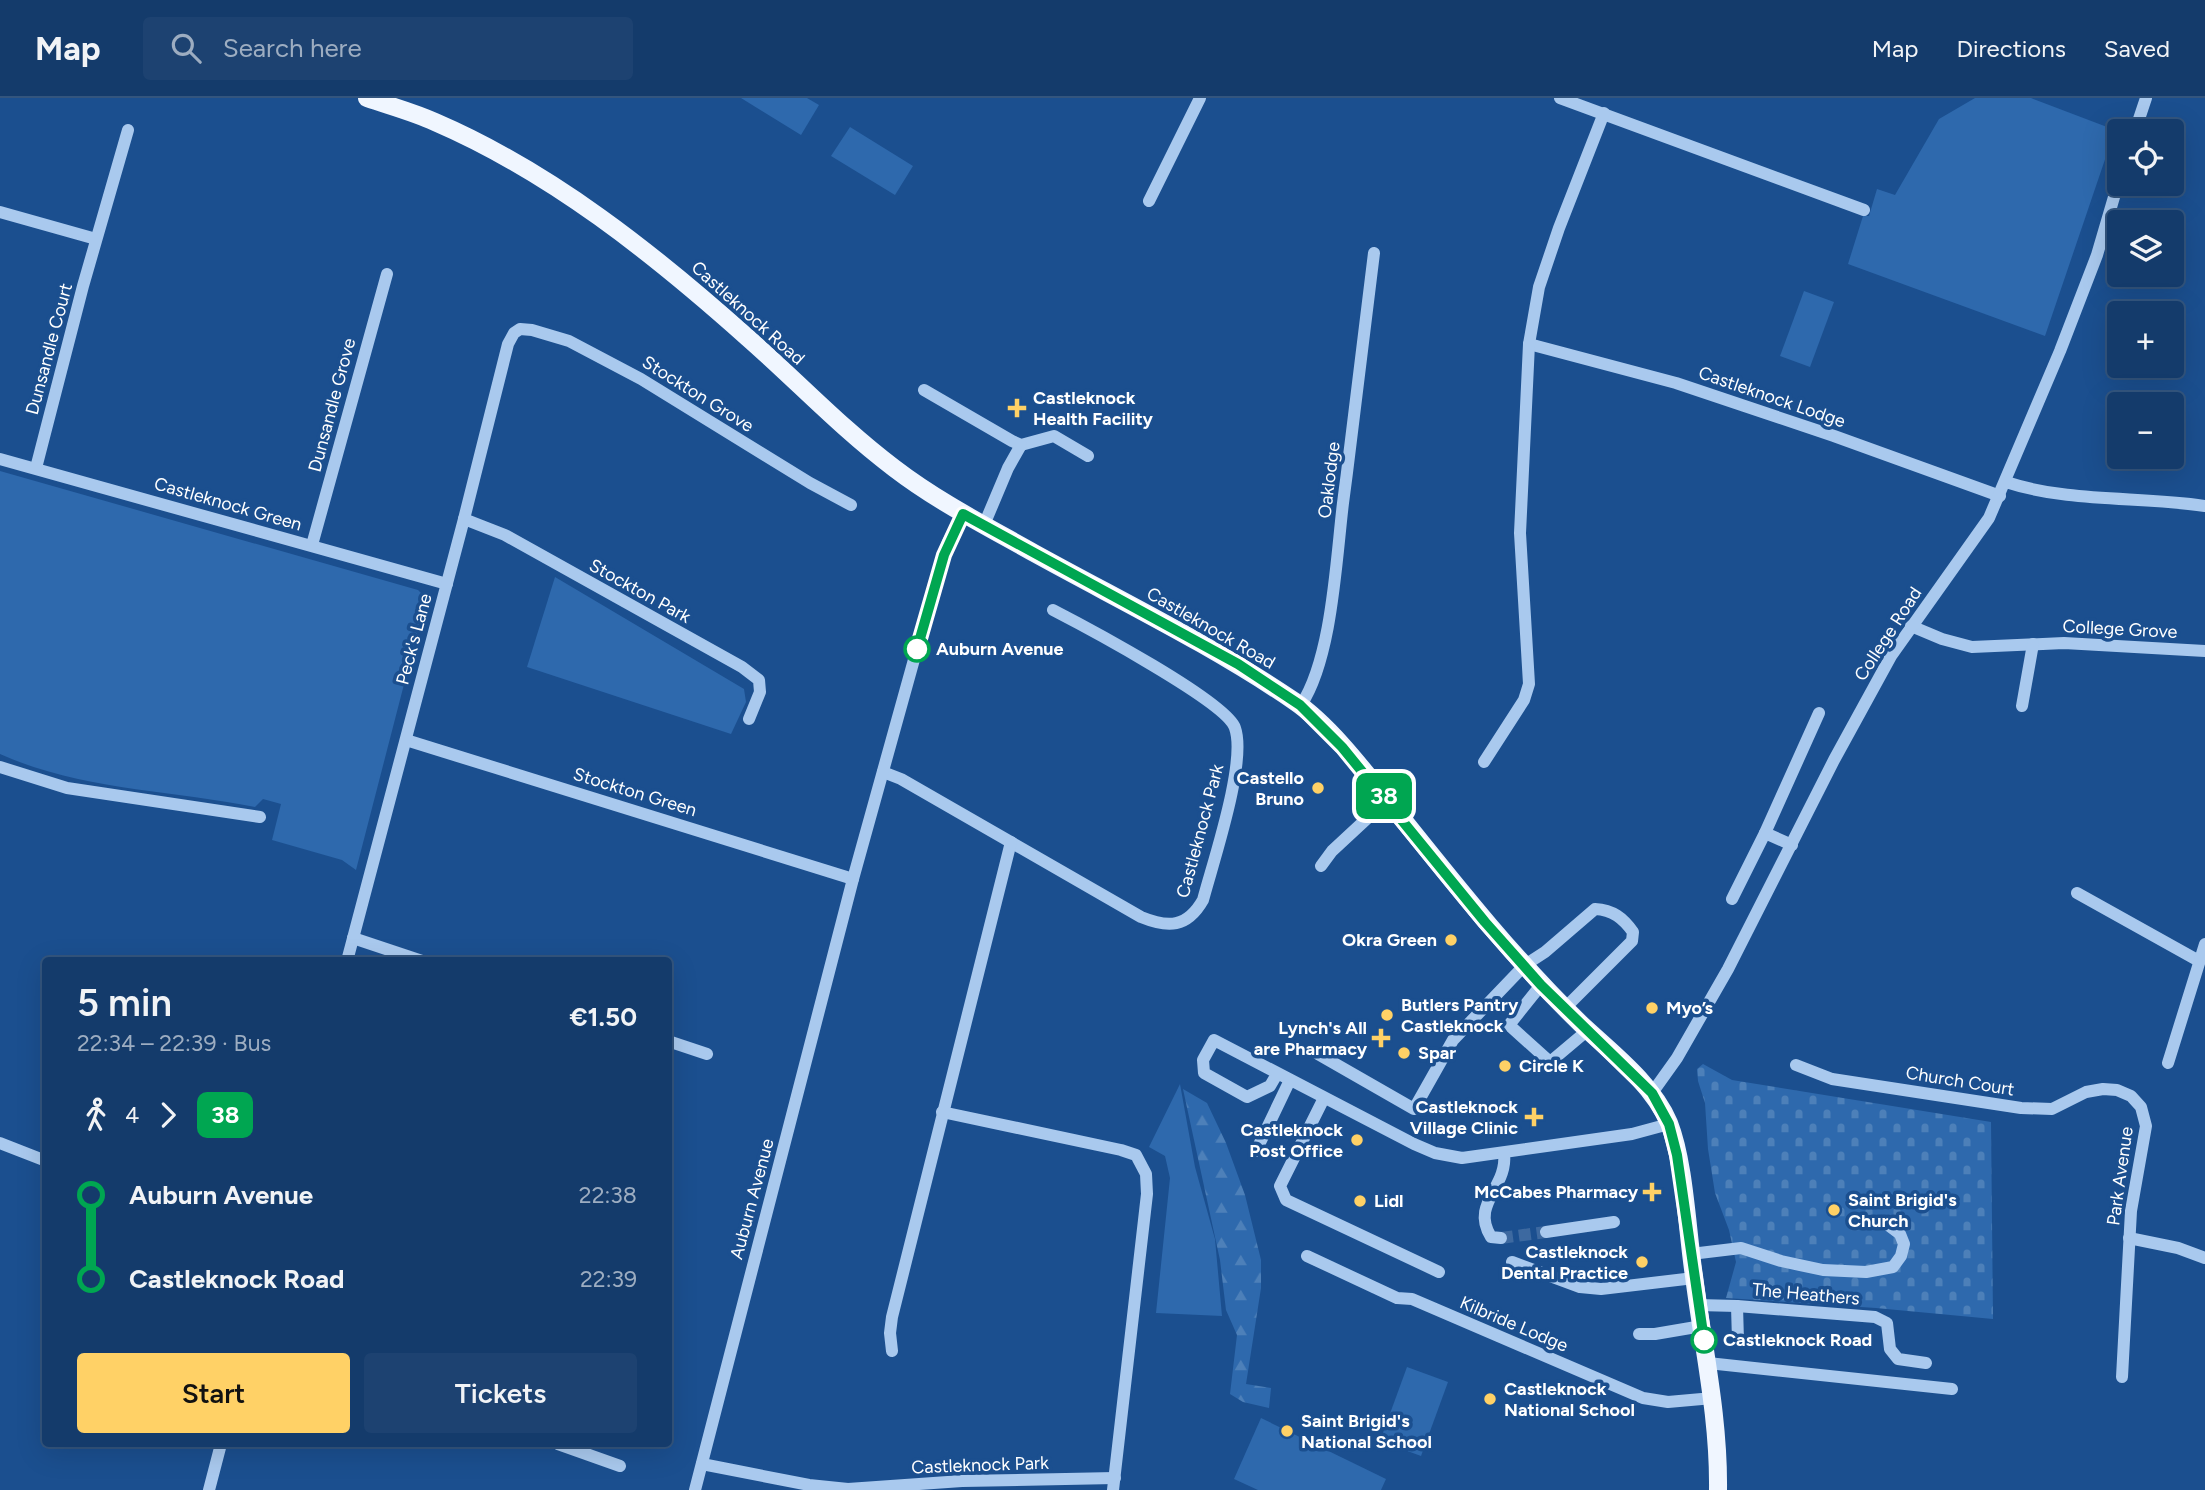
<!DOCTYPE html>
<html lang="en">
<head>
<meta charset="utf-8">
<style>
	body { margin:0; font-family:Figtree,sans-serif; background:#1d4271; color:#f1f3f6; height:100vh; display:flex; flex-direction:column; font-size:26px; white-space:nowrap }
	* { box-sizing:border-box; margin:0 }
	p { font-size:23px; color:#9dadc1 }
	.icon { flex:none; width:38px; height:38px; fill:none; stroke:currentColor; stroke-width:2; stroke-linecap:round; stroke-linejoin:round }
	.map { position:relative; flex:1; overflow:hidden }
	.details { position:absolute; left:42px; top:859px; width:630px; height:490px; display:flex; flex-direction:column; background:#143b6b; border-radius:7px; box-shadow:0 7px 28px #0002,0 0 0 2px #33557e }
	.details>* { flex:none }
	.badge { padding:0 14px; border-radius:10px; font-size:24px; line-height:46px }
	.tools { position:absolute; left:2107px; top:21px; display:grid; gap:14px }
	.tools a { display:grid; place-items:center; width:77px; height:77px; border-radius:7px; background:#143b6b; box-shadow:0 7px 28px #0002,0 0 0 2px #33557e; font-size:35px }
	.map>.badge { position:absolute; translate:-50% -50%; box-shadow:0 0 0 4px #fff }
	.legs { display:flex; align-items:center; gap:10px; height:77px; padding:0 35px; font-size:23px }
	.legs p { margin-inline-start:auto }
	.head { display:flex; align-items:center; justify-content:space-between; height:119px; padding:0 35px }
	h1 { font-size:38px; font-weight:600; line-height:52px }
	.action { display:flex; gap:14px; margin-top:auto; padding:14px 35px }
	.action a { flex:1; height:80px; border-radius:7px; background:#ffd166; color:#111; font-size:28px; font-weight:600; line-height:80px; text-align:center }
	.action a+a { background:#1d4271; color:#f1f3f6 }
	ul { padding:0 35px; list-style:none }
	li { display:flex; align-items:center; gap:24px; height:84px; font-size:26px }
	li i { display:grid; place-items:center; width:10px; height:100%; margin:0 9px; background:currentColor }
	li i::after { content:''; width:18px; height:18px; margin:-9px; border:5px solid; border-radius:50%; background:#143b6b }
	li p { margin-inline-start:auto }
	li:first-child i { background:linear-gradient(#0000 50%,currentColor 0) }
	li:last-child i { background:linear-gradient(currentColor 50%,#0000 0) }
	header { display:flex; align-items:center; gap:42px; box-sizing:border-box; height:98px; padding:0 35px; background:#143b6b; border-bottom:2px solid #33557e }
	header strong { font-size:33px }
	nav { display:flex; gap:38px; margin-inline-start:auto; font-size:24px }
	.search { width:490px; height:63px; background:#1d4271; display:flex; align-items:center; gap:18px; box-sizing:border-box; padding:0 24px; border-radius:7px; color:#9dadc1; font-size:26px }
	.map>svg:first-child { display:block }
</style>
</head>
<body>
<header>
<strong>Map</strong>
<div class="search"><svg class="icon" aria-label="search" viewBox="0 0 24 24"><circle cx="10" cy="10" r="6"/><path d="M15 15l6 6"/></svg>Search here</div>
<nav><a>Map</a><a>Directions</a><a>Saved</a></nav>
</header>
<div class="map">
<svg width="2205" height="1392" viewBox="0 0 2205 1392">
	<defs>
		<pattern id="forest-firs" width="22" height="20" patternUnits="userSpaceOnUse" patternTransform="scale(1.75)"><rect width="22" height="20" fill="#2e69ad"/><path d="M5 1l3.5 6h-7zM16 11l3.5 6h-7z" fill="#4d80b9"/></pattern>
		<pattern id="cemetery-stones" width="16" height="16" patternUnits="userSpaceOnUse" patternTransform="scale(1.75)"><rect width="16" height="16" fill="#2e69ad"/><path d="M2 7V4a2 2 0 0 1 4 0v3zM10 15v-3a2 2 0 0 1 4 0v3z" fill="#4d80b9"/></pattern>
	</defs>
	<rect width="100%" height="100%" fill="#1b4f8f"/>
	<!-- green -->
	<g fill="#2e69ad">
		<polygon points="741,0 807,0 819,7 801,37"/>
		<polygon points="1975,0 2031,0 2115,32 2045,238 1848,166 1863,118 1869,118 1877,91 1895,97 1939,21"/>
		<polygon points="850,29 913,68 895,97 831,58"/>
		<polygon points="1804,193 1834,204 1810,269 1780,258"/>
		<path d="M0,373L418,492L423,497L424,509L356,772L342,762L272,742L281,706L263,701L255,709C170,692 80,692 0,656Z"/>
		<polygon points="555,479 744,591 746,604 731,636 527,569"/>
		<polygon points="1180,986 1195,1069 1215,1141 1222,1218 1156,1215 1170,1080 1165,1058 1149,1049"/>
		<polygon points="1407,1269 1448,1284 1421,1358 1380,1343"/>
		<polygon points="1261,1320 1386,1381 1381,1392 1258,1392 1234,1381"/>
	</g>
	<!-- forest -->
	<polygon fill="url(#forest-firs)" points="1183,991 1207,1005 1226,1045 1245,1097 1261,1162 1261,1190 1246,1286 1271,1290 1269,1310 1243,1304 1230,1296 1237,1237 1226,1212 1220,1162"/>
	<!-- cemetery -->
	<polygon fill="url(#cemetery-stones)" points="1703,966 1732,982 1991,1024 1993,1221 1876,1210 1726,1200 1736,1164 1729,1132 1715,1095 1708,1051 1705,1005 1698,983 1697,971"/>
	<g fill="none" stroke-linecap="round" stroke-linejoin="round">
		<!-- minor-tunnel -->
		<polyline stroke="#3d69a0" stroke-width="12" stroke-dasharray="12 6" stroke-linecap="butt" points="1501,1140 1546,1134"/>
		<!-- minor -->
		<g stroke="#a9c9ee" stroke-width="12">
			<polyline points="1560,0 1864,112"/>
			<polyline points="2135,33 2146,0"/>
			<polyline points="1149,103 1200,0"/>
			<polyline points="0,114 96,141"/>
			<polyline points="1529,246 1676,285 1834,338 2000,398"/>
			<polyline points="924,292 1012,343 1021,347 1054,338 1088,358"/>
			<polyline points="0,361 447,486"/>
			<polyline points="36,370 83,188 128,32"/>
			<path d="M2006,384C2070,405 2139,398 2205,408"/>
			<polyline points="464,421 505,437 742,569 759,582 760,594 749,621"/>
			<polyline points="984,427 1008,370 1021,347"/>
			<polyline points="312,447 387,176"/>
			<polyline points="1911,528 1942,541 1972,549 2064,545 2205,553"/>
			<path d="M1301,607C1332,560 1336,463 1343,405C1354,322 1364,239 1374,155"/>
			<polyline points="2022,608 2033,546"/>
			<polyline points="406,642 853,781"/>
			<polyline points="1484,664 1524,602 1529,586 1520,435 1529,246 1539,189 1559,130 1604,15"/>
			<polyline points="0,669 67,690 260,719"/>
			<path d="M883,674L901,681L1141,819C1168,830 1187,830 1203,802C1213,764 1247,664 1235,630C1227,604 1084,528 1053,512"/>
			<polyline points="1765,735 1792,747"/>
			<polyline points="1321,768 1332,753 1387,702"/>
			<polyline points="2077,795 2199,863"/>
			<polyline points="1732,801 1765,735 1819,615"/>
			<polyline points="353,840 422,863"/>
			<polyline points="347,863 464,421 508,246 514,235 520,231 532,232 569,243 641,281 810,385 851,407"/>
			<polyline points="1541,887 1509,927 1550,964 1588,932"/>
			<polyline points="668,943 707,956"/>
			<path d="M1318,956L1414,1011L1453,942L1525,867L1545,854L1595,811C1613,812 1623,820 1633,834L1632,843L1565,910"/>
			<polyline points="2168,965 2205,846"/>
			<polyline points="1796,967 1832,981 2021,1010 2052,1011 2086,994 2103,991 2117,992 2131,998 2141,1009 2146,1028 2131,1113 2122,1279"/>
			<polyline points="1277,976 1270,988 1247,999 1204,975 1203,962 1214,942 1414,1046 1435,1055 1462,1060 1632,1036 1669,1026"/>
			<polyline points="1652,995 1677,960 1728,871 1834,662 1891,558 1989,420 2060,253 2097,157 2119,82"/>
			<polyline points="1324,1000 1280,1088 1286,1102 1439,1174"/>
			<polyline points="942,1014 1121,1052 1136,1057 1146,1076 1147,1096 1113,1392"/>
			<polyline points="0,1045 46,1063"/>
			<polyline points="1256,1053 1290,982"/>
			<polyline points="1546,1134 1614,1124"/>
			<path d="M1501,1140L1491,1139C1470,1106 1508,1089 1504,1056"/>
			<polyline points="2129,1140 2178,1150 2205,1160"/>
			<polyline points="1691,1156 1741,1150 1781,1163 1823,1172 1866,1174 1893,1169 1901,1158 1904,1146 1900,1136 1888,1127"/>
			<polyline points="1307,1158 1397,1200 1412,1201 1643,1300 1668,1304 1713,1300"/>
			<polyline points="1512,1164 1580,1189 1601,1191 1694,1180"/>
			<polyline points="1698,1207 1737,1208 1875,1219 1887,1225 1890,1251 1898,1261 1926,1265"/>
			<polyline points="1737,1208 1738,1243"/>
			<polyline points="1639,1236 1655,1236 1702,1228"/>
			<polyline points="892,1253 890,1235 892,1219 1011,744"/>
			<polyline points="1708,1265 1952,1291"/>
			<polyline points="558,1346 620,1368"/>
			<polyline points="702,1366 809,1387 848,1391 962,1383 1115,1380"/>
			<polyline points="209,1392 221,1346"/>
			<polyline points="695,1392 853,781 940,468 948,444 963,416"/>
		</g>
		<!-- major -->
		<path stroke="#f0f6ff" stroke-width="18" d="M367,0C390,8 413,14 435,24C551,74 654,156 748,240C797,283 841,330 894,370C937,403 986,428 1034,455C1121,503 1212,547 1294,603C1334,630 1374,686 1405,724C1461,794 1516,863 1581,926C1612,955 1652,985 1669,1025C1685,1066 1687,1133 1694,1178C1703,1249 1719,1319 1718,1392"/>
	</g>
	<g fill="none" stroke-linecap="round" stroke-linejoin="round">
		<!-- line-1 casing -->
		<g stroke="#fff" stroke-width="16">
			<polyline id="line-1" points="917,551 944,457 963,416 1238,566 1300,607 1342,649 1485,824 1541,887 1652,995 1669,1026 1677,1057 1704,1242"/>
		</g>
		<!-- line-1 -->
		<use href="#line-1" stroke="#00a651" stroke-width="10"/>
	</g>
	<!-- markers -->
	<g fill="#ffd166" stroke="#1b4f8f" stroke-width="2.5">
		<path d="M1013.5 299.5h7v7h7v7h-7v7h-7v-7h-7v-7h7z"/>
		<circle cx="1318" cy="690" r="7"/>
		<circle cx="1451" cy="842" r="7"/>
		<circle cx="1652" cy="910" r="7"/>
		<circle cx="1387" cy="917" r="7"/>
		<path d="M1377.5 929.5h7v7h7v7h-7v7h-7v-7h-7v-7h7z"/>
		<circle cx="1404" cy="955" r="7"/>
		<circle cx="1505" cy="968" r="7"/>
		<path d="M1530.5 1008.5h7v7h7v7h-7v7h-7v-7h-7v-7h7z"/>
		<circle cx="1357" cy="1042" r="7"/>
		<path d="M1648.5 1083.5h7v7h7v7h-7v7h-7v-7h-7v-7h7z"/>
		<circle cx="1360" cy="1103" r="7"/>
		<circle cx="1834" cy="1112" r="7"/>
		<circle cx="1642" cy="1164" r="7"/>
		<circle cx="1490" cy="1301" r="7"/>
		<circle cx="1287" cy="1333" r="7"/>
	</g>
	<g fill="#fff" stroke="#00a651" stroke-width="3.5">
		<circle cx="917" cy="551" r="12"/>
		<circle cx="1704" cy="1242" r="12"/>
	</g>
	<g text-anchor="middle" stroke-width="7" stroke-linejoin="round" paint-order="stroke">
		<!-- street labels -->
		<g font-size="18" fill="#fff" stroke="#1b4f8f">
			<text transform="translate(748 215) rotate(42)" y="6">Castleknock Road</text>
			<text transform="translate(49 251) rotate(-75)" y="6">Dunsandle Court</text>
			<text transform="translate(698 296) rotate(32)" y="6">Stockton Grove</text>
			<text transform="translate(1772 299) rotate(19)" y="6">Castleknock Lodge</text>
			<text transform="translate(332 307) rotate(-75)" y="6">Dunsandle Grove</text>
			<text transform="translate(1329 382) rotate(-83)" y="6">Oaklodge</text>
			<text transform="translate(228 406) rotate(16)" y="6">Castleknock Green</text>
			<text transform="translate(640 493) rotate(29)" y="6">Stockton Park</text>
			<text transform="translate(1211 530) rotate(30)" y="6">Castleknock Road</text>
			<text transform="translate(2120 531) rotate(3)" y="6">College Grove</text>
			<text transform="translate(1888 536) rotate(-57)" y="6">College Road</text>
			<text transform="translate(414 541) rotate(-75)" y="6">Peck's Lane</text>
			<text transform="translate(635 694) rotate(17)" y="6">Stockton Green</text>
			<text transform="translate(1200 733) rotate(-75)" y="6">Castleknock Park</text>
			<text transform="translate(1960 983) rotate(9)" y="6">Church Court</text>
			<text transform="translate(2120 1078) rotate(-82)" y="6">Park Avenue</text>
			<text transform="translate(752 1101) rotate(-75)" y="6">Auburn Avenue</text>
			<text transform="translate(1806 1196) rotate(5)" y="6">The Heathers</text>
			<text transform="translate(1514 1226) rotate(23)" y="6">Kilbride Lodge</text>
			<text transform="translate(980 1367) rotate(-2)" y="6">Castleknock Park</text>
		</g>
		<!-- poi labels -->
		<g font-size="18" font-weight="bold" fill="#fff" stroke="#1b4f8f" text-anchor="start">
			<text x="1033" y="306">Castleknock<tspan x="1033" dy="21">Health Facility</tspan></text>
			<text x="1304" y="686" text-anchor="end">Castello<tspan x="1304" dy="21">Bruno</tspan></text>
			<text x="1437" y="848" text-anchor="end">Okra Green</text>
			<text x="1401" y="913">Butlers Pantry<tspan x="1401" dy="21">Castleknock</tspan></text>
			<text x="1666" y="916">Myo’s</text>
			<text x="1367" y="936" text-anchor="end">Lynch's All<tspan x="1367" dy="21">are Pharmacy</tspan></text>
			<text x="1418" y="961">Spar</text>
			<text x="1519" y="974">Circle K</text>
			<text x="1518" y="1015" text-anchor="end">Castleknock<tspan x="1518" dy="21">Village Clinic</tspan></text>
			<text x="1343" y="1038" text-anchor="end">Castleknock<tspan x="1343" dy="21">Post Office</tspan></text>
			<text x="1638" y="1100" text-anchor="end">McCabes Pharmacy</text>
			<text x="1848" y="1108">Saint Brigid's<tspan x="1848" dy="21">Church</tspan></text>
			<text x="1374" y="1109">Lidl</text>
			<text x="1628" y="1160" text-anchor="end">Castleknock<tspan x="1628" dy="21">Dental Practice</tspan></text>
			<text x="1504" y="1297">Castleknock<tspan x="1504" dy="21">National School</tspan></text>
			<text x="1301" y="1329">Saint Brigid's<tspan x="1301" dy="21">National School</tspan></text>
		</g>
		<!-- stop labels -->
		<g font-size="18" font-weight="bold" fill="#fff" stroke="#1b4f8f" text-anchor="start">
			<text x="936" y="557">Auburn Avenue</text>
			<text x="1723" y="1248">Castleknock Road</text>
		</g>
	</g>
</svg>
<div class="tools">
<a><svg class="icon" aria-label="locate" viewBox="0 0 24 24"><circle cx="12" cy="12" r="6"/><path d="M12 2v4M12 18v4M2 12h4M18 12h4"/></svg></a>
<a><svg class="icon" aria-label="layers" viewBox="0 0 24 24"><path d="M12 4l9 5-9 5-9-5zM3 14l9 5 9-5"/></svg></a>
<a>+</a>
<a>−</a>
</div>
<b class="badge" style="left:1384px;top:698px;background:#00a651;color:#fff">38</b>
<section class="details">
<div class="head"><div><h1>5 min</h1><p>22:34 – 22:39 · Bus</p></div><b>€1.50</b></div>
<div class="legs"><svg class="icon" aria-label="walk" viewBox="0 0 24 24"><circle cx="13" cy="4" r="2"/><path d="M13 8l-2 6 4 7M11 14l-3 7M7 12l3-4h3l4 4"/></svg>4<svg class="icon" aria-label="forward" viewBox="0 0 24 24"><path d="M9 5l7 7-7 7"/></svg><b class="badge" style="background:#00a651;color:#fff">38</b></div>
<ul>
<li><i style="color:#00a651"></i><b>Auburn Avenue</b><p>22:38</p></li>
<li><i style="color:#00a651"></i><b>Castleknock Road</b><p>22:39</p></li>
</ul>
<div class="action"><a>Start</a><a>Tickets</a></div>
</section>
</div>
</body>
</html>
